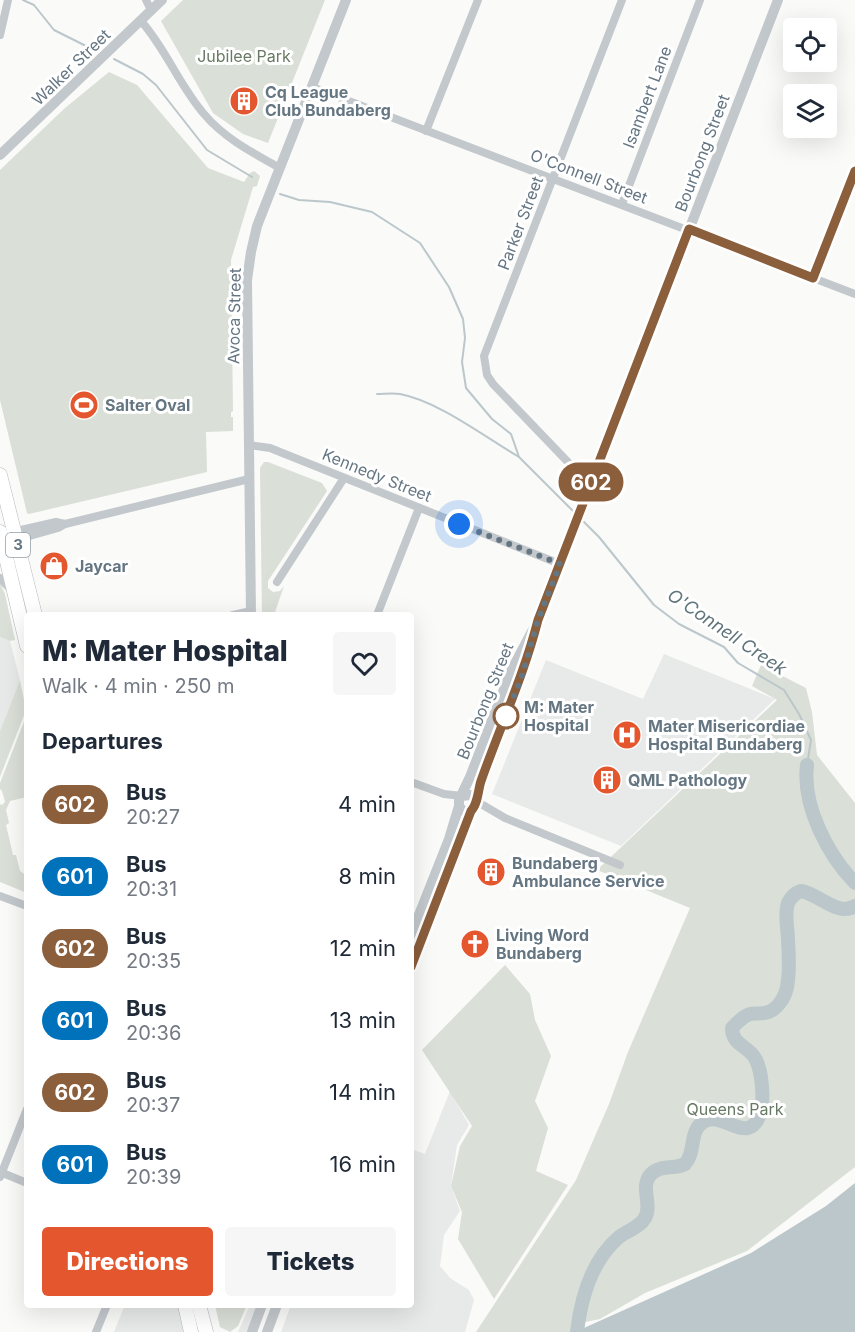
<!DOCTYPE html>
<html lang="en">
<head>
<meta charset="utf-8">
<style>
	body { margin:0; font-family:Inter,sans-serif; background:#f6f6f7; color:#1f2937; height:100vh; display:flex; flex-direction:column; font-size:22px; white-space:nowrap }
	* { box-sizing:border-box; margin:0 }
	p { font-size:20px; color:#747a83 }
	.icon { flex:none; width:33px; height:33px; fill:none; stroke:currentColor; stroke-width:2; stroke-linecap:round; stroke-linejoin:round }
	.map { position:relative; flex:1; overflow:hidden }
	.panel { position:absolute; left:24px; top:612px; width:390px; height:696px; display:flex; flex-direction:column; background:#fff; border-radius:6px; box-shadow:0 6px 24px #0002 }
	.panel>* { flex:none }
	.badge { padding:0 12px; border-radius:20px; font-size:21px; line-height:39px }
	.fabs { position:absolute; left:783px; top:18px; display:grid; gap:12px }
	.fabs a { display:grid; place-items:center; width:54px; height:54px; border-radius:6px; background:#fff; box-shadow:0 6px 24px #0002; font-size:30px }
	.you { position:absolute; width:30px; height:30px; margin:-15px; border:4px solid #fff; border-radius:50%; background:#1a73e8; box-shadow:0 0 0 9px #1a73e833 }
	.map>.badge { position:absolute; translate:-50% -50%; box-shadow:0 0 0 3px #fff }
	h2 { padding:0 18px; font-size:22px; line-height:54px }
	.round { display:grid; place-items:center; flex:none; width:63px; height:63px; border-radius:6px; background:#f6f6f7 }
	.headline { display:flex; align-items:center; justify-content:space-between; height:102px; padding:0 18px }
	h1 { font-size:28px; font-weight:800; line-height:45px }
	.button { display:flex; gap:12px; margin-top:auto; padding:12px 18px }
	.button a { flex:1; height:69px; border-radius:6px; background:#e4572e; color:#fff; font-size:24px; font-weight:800; line-height:69px; text-align:center }
	.button a+a { background:#f6f6f7; color:#1f2937 }
	ul { padding:0; list-style:none }
	li { display:flex; align-items:center; gap:18px; height:72px; padding:0 18px }
	li div { flex:1 }
	li b { display:block; font-size:22px }
	li em { font-style:normal }
	li .badge { min-width:66px; font-weight:700; text-align:center }
	.map>svg:first-child { display:block }
</style>
</head>
<body>
<div class="map">
<svg width="855" height="1332" viewBox="0 0 855 1332">
	<rect width="100%" height="100%" fill="#fafaf8"/>
	<!-- built -->
	<g fill="#e8e9e9">
		<polygon points="0,637 10,641 20,680 0,731"/>
		<polygon points="664,654 775,699 621,846 492,794 546,660 643,699"/>
		<polygon points="450,1091 469,1125 457,1145 451,1186 460,1211 444,1235 440,1266 450,1278 469,1290 474,1300 465,1332 281,1332 291,1305 411,1305 411,1149 425,1154"/>
		<polygon points="125,1305 192,1305 199,1332 114,1332"/>
		<polygon points="250,1305 262,1305 251,1332 238,1332"/>
	</g>
	<!-- green -->
	<g fill="#dadfd7">
		<polygon points="183,0 325,0 268,143 243,134 213,113 161,21"/>
		<polygon points="109,72 137,85 208,168 244,182 250,173 254,171 260,176 257,186 253,187 231,260 233,411 231,412 231,417 233,417 233,431 206,432 207,472 29,514 27,513 0,400 0,170 65,108"/>
		<polygon points="264,462 268,462 322,483 327,491 268,581 268,588 273,592 280,591 284,586 274,615 262,615 260,468"/>
		<polygon points="0,583 5,594 15,640 10,641 0,637"/>
		<polygon points="761,665 806,688 812,712 817,755 855,803 855,1167 747,1251 645,1293 600,1319 576,1324 570,1332 476,1332 576,1180 609,1104 628,1052 690,908 597,870 777,700 752,686"/>
		<polygon points="20,680 26,710 0,777 0,731"/>
		<polygon points="27,714 27,797 10,801 6,810 9,823 6,825 13,855 16,855 20,871 27,876 27,893 0,882 0,804 2,805 5,802 2,791 0,789 0,783"/>
		<polygon points="505,965 530,994 535,1020 551,1056 535,1101 548,1128 536,1171 568,1185 494,1299 458,1239 462,1212 451,1186 460,1146 472,1126 422,1050"/>
		<polygon points="215,1305 223,1305 230,1308 237,1305 247,1305 238,1326 230,1332 220,1327"/>
	</g>
	<!-- water -->
	<polygon fill="#bbc7cb" points="855,1183 855,1332 575,1332 751,1253 826,1206"/>
	<g fill="none" stroke-linecap="round" stroke-linejoin="round">
		<!-- stream -->
		<g stroke="#bbc7cb" stroke-width="2">
			<polyline points="23,0 34,5 54,30 94,50"/>
			<polyline points="114,59 143,74 156,85 207,150 252,177"/>
			<polyline points="280,194 299,200 330,202 372,212 420,243 449,287 463,319 465,338 462,362 466,388 492,419 511,434 519,457 573,511"/>
			<path d="M377,394C384,394 393,393 400,394C438,401 485,437 519,457"/>
			<polyline points="583,521 599,537 654,605 679,624 724,647 738,663 784,690 799,714 811,740 807,765"/>
		</g>
		<!-- river -->
		<g stroke="#bbc7cb" stroke-width="14">
			<path d="M807,765C802,806 828,855 855,883"/>
			<path d="M577,1332C581,1298 592,1260 619,1237C627,1231 640,1227 645,1218C653,1204 639,1187 651,1174C661,1164 674,1170 685,1164C696,1152 689,1131 703,1122C723,1109 750,1150 761,1111C764,1098 762,1072 756,1060C750,1046 732,1046 732,1028C737,1023 743,1016 750,1014C754,1013 760,1014 764,1013C776,1012 785,998 787,987C790,972 789,955 788,940C788,928 784,915 788,903C791,897 795,893 801,891C819,894 838,917 855,906"/>
		</g>
		<!-- trunk casing -->
		<g stroke="#b4b9bd" stroke-width="15">
			<g id="trunk">
				<polyline points="0,475 35,615"/>
				<polyline points="0,532 27,646"/>
				<polyline points="185,1305 191,1332"/>
				<polyline points="199,1305 206,1332"/>
			</g>
		</g>
		<!-- minor -->
		<g stroke="#c3c8cc" stroke-width="8">
			<polyline points="146,0 151,10"/>
			<path d="M141,21C166,49 179,85 204,114C224,138 253,153 280,168"/>
			<polyline points="0,35 8,0"/>
			<polyline points="312,87 855,294"/>
			<polyline points="426,131 478,0"/>
			<polyline points="622,204 700,0"/>
			<polyline points="813,278 855,171"/>
			<polyline points="249,445 270,448 560,564"/>
			<polyline points="590,485 493,384 487,375 484,356 622,0"/>
			<polyline points="12,532 56,522 65,524"/>
			<polyline points="12,541 58,528 65,524 249,479"/>
			<polyline points="0,578 12,591"/>
			<polyline points="277,582 344,478"/>
			<polyline points="233,615 251,611"/>
			<polyline points="377,615 419,508"/>
			<polyline points="411,782 444,794 462,796"/>
			<polyline points="476,801 505,818 620,865"/>
			<polyline points="0,896 27,906"/>
			<polyline points="0,1172 27,1183"/>
			<polyline points="0,1177 27,1109"/>
			<polyline points="96,1332 107,1305"/>
		</g>
		<!-- tertiary -->
		<g stroke="#c3c8cc" stroke-width="10">
			<polyline points="0,155 162,0"/>
			<polyline points="251,615 247,280 251,252 257,226 346,0"/>
			<polyline points="462,796 470,795 474,798 475,806 471,811 463,811 459,806 459,800 470,777 511,671 538,620 778,0"/>
			<path d="M476,801C491,745 519,693 533,637"/>
			<polyline points="411,935 449,839 459,806"/>
			<polyline points="411,967 471,811"/>
			<polyline points="252,1332 262,1305"/>
			<polyline points="267,1332 277,1305"/>
		</g>
		<!-- trunk -->
		<use href="#trunk" stroke="#fff" stroke-width="14"/>
	</g>
	<g fill="none" stroke-linecap="round" stroke-linejoin="round">
		<!-- line casing -->
		<g stroke="#fff" stroke-width="14">
			<path id="line" d="M411,967L471,811C478,804 478,790 481,781C500,727 524,675 538,620L689,229L813,278L855,171"/>
		</g>
		<!-- line -->
		<use href="#line" stroke="#8b5e3c" stroke-width="9"/>
		<!-- walk -->
		<polyline stroke="#657683" stroke-width="6" stroke-dasharray="0 10.8" points="459,524 560,564 538,620 522,676 505,718 506,716"/>
	</g>
	<!-- icons -->
	<defs>
		<g id="building-disc" transform="scale(1.5)"><circle r="9.5" fill="#e4572e" stroke="#fff"/><path d="M-4-6H4V6H1V3H-1V6H-4ZM-2.5-4.3h1.7v1.8h-1.7ZM.8-4.3h1.7v1.8H.8ZM-2.5-1h1.7V.8h-1.7ZM.8-1h1.7V.8H.8Z" fill="#fff"/></g>
		<g id="stadium-disc" transform="scale(1.5)"><circle r="9.5" fill="#e4572e" stroke="#fff"/><path d="M0-5a6.5 5 0 1 0 0 10a6.5 5 0 1 0 0-10ZM-3.5-1.8h7v3.6h-7Z" fill="#fff"/></g>
		<g id="shop-disc" transform="scale(1.5)"><circle r="9.5" fill="#e4572e" stroke="#fff"/><path d="M-5-2.5h2.3a2.7 3.5 0 0 1 5.4 0H5L5.5 6h-11ZM-1.5-2.5h3a1.5 2.3 0 0 0-3 0Z" fill="#fff"/></g>
		<g id="hospital-disc" transform="scale(1.5)"><circle r="9.5" fill="#e4572e" stroke="#fff"/><path d="M-5-5h3v3.5h4V-5h3V5h-3V1.5h-4V5h-3Z" fill="#fff"/></g>
		<g id="church-disc" transform="scale(1.5)"><circle r="9.5" fill="#e4572e" stroke="#fff"/><path d="M-1.2-6h2.4v3.5h3.3v2.4h-3.3V6h-2.4V-.1h-3.3v-2.4h3.3Z" fill="#fff"/></g>
	</defs>
	<g fill-rule="evenodd">
		<use href="#building-disc" x="244" y="101"/>
		<use href="#stadium-disc" x="84" y="405"/>
		<use href="#shop-disc" x="54" y="566"/>
		<use href="#hospital-disc" x="627" y="735"/>
		<use href="#building-disc" x="607" y="780"/>
		<use href="#building-disc" x="491" y="872"/>
		<use href="#church-disc" x="475" y="944"/>
	</g>
	<!-- markers -->
	<circle fill="#fff" stroke="#8b5e3c" stroke-width="3" cx="506" cy="716" r="12"/>
	<g text-anchor="middle" stroke-width="6" stroke-linejoin="round" paint-order="stroke">
		<!-- shield labels -->
		<rect fill="#fff" stroke="#939fa8" stroke-width="1.5" x="6" y="533" width="24" height="24" rx="4.5"/>
		<g font-size="15" font-weight="bold" fill="#657683">
			<text x="18" y="550">3</text>
		</g>
		<!-- park labels -->
		<g font-size="16" fill="#687a64" stroke="#fff">
			<text x="244" y="62">Jubilee Park</text>
			<text x="735" y="1115">Queens Park</text>
		</g>
		<!-- street labels -->
		<g font-size="16" fill="#657683" stroke="#fff">
			<text transform="translate(71 67) rotate(-44)" y="6">Walker Street</text>
			<text transform="translate(647 97) rotate(-69)" y="6">Isambert Lane</text>
			<text transform="translate(702 153) rotate(-69)" y="6">Bourbong Street</text>
			<text transform="translate(589 176) rotate(21)" y="6">O'Connell Street</text>
			<text transform="translate(520 223) rotate(-69)" y="6">Parker Street</text>
			<text transform="translate(234 316) rotate(-89)" y="6">Avoca Street</text>
			<text transform="translate(377 475) rotate(22)" y="6">Kennedy Street</text>
			<text transform="translate(485 701) rotate(-68)" y="6">Bourbong Street</text>
		</g>
		<!-- poi labels -->
		<g font-size="16" font-weight="bold" fill="#657683" stroke="#fff" text-anchor="start">
			<text x="265" y="98">Cq League<tspan x="265" dy="18">Club Bundaberg</tspan></text>
			<text x="105" y="411">Salter Oval</text>
			<text x="75" y="572">Jaycar</text>
			<text x="648" y="732">Mater Misericordiae<tspan x="648" dy="18">Hospital Bundaberg</tspan></text>
			<text x="628" y="786">QML Pathology</text>
			<text x="512" y="869">Bundaberg<tspan x="512" dy="18">Ambulance Service</tspan></text>
			<text x="496" y="941">Living Word<tspan x="496" dy="18">Bundaberg</tspan></text>
		</g>
		<!-- stop labels -->
		<g font-size="16" font-weight="bold" fill="#657683" stroke="#fff" text-anchor="start">
			<text x="524" y="713">M: Mater<tspan x="524" dy="18">Hospital</tspan></text>
		</g>
		<!-- water labels -->
		<g font-size="18" font-style="italic" fill="#60757c" stroke="#fff">
			<text transform="translate(727 632) rotate(34)" y="6">O'Connell Creek</text>
		</g>
	</g>
</svg>
<div class="fabs">
<a><svg class="icon" aria-label="locate" viewBox="0 0 24 24"><circle cx="12" cy="12" r="6"/><path d="M12 2v4M12 18v4M2 12h4M18 12h4"/></svg></a>
<a><svg class="icon" aria-label="layers" viewBox="0 0 24 24"><path d="M12 4l9 5-9 5-9-5zM3 14l9 5 9-5"/></svg></a>
</div>
<div class="you" style="left:459px;top:524px"></div>
<b class="badge" style="left:591px;top:482px;background:#8b5e3c;color:#fff">602</b>
<section class="panel">
<div class="headline"><div><h1>M: Mater Hospital</h1><p>Walk · 4 min · 250 m</p></div><a class="round"><svg class="icon" aria-label="heart" viewBox="0 0 24 24"><path d="M12 20l-8-8c-3-5 5-10 8-4 3-6 11-1 8 4z"/></svg></a></div>
<h2>Departures</h2>
<ul>
<li><span class="badge" style="background:#8b5e3c;color:#fff">602</span><div><b>Bus</b><p>20:27</p></div><em>4 min</em></li>
<li><span class="badge" style="background:#0072bc;color:#fff">601</span><div><b>Bus</b><p>20:31</p></div><em>8 min</em></li>
<li><span class="badge" style="background:#8b5e3c;color:#fff">602</span><div><b>Bus</b><p>20:35</p></div><em>12 min</em></li>
<li><span class="badge" style="background:#0072bc;color:#fff">601</span><div><b>Bus</b><p>20:36</p></div><em>13 min</em></li>
<li><span class="badge" style="background:#8b5e3c;color:#fff">602</span><div><b>Bus</b><p>20:37</p></div><em>14 min</em></li>
<li><span class="badge" style="background:#0072bc;color:#fff">601</span><div><b>Bus</b><p>20:39</p></div><em>16 min</em></li>
</ul>
<div class="button"><a>Directions</a><a>Tickets</a></div>
</section>
</div>
</body>
</html>
